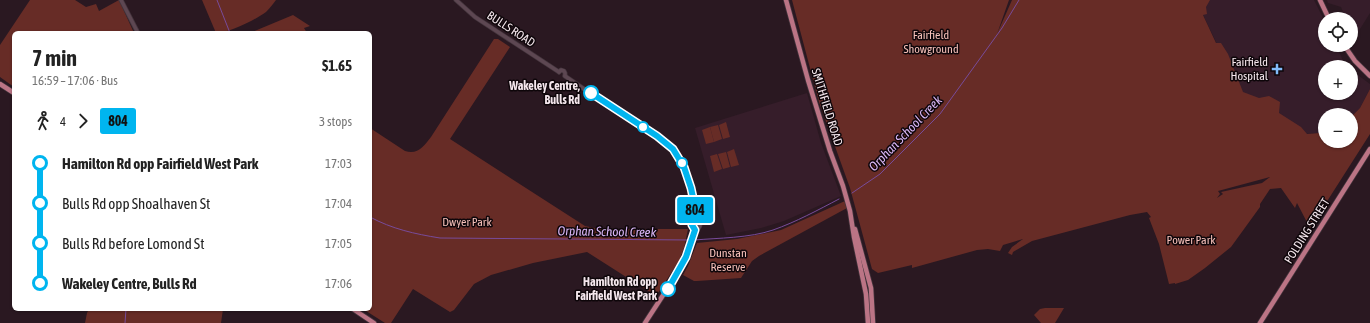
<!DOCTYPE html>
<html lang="en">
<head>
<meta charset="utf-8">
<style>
	body { margin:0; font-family:"Asap Condensed",sans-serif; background:#f2f2f2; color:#222; height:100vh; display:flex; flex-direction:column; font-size:15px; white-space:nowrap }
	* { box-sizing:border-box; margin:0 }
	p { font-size:13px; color:#767676 }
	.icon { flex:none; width:22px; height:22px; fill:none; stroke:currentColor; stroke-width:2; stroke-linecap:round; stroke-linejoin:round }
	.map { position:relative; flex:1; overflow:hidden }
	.side { position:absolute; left:12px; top:31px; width:360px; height:280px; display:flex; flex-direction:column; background:#fff; border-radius:6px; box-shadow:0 1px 3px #0004 }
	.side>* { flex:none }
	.badge { padding:0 8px; border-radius:3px; font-size:14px; line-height:26px }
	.buttons { position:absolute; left:1318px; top:12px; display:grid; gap:8px }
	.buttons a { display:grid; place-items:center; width:40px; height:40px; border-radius:50%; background:#fff; box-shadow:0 1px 3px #0004; font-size:20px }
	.map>.badge { position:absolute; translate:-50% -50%; box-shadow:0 0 0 2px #fff }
	.legs { display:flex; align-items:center; gap:6px; height:44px; padding:0 20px; font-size:13px }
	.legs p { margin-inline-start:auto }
	.overview { display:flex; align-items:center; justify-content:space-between; height:68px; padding:0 20px }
	h1 { font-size:22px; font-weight:700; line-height:30px }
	ul { padding:0 20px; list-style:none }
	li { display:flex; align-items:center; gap:14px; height:40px; font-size:15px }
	li i { display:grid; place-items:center; width:6px; height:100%; margin:0 5px; background:currentColor }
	li i::after { content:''; width:10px; height:10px; margin:-5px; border:3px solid; border-radius:50%; background:#fff }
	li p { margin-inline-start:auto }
	li:first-child i { background:linear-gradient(#0000 50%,currentColor 0) }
	li:last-child i { background:linear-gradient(currentColor 50%,#0000 0) }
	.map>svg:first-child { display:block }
</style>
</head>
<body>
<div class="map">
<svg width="1370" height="323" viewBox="0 0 1370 323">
	<rect width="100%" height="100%" fill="#2a1821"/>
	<!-- built -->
	<g fill="#361d2a">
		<polygon points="1196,0 1314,0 1325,22 1325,45 1336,45 1344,63 1348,67 1325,67 1325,93 1351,93 1351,70 1370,84 1370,89 1360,108 1351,117 1351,115 1325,115 1325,131 1319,133 1304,134 1243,99"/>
		<polygon points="1327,0 1370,0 1370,13 1355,37 1351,29 1351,19 1346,19 1341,7 1328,3"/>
		<polygon points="807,93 821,143 841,196 784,221 761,228 726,235 695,128"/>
	</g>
	<!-- green -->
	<g fill="#672c26" fill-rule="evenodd">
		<polygon points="30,0 75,0 86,7 96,4 99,11 119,0 134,33 14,33 14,87 0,77 0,45"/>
		<path d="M202,0H276C273,4 270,8 266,12C255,20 229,33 216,33Z"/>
		<path d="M792,0H1009L997,34L1012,0H1210L1206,7L1207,14L1203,15L1216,43H1221L1228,54L1243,92L1259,98L1269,96L1280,102L1279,113L1301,127L1307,134L1319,133L1325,132V141H1351V117L1360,108L1370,89V134L1310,228L1297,203L1295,208L1281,188L1270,189L1260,204V207L1231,247L1205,268L1188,280L1175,284V283L1169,284L1159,244L1149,218L1151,217L1147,212L1130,215L1032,241L1013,252L1012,255L1008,253L1012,247L1023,239L1003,245L1000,251L988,249L977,250L912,268V265L878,273L872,269L850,188L819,102ZM1270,177L1262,183L1221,192L1223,194L1217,198L1220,194L1218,191Z"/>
		<polygon points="293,15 310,26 304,28 307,33 250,33"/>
		<path d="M494,39H498L510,47L450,139L585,226L599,229H688L684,248L679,261L656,296L587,252L533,263L491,275L474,284L454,310L450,312L413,289L391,323H385L363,309H370V128L405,151C418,155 424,146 431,137Z"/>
		<polygon points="726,122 730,137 723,139 719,125"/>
		<polygon points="718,125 722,139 714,142 710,127"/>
		<polygon points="710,127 714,142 706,144 702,130"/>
		<polygon points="734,149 739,165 731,167 727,152"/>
		<polygon points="726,152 730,167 723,169 718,154"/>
		<polygon points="717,154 722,169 714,172 710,156"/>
		<polygon points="845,201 847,208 759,256 752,261 741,278 697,281 694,281 683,275 688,266 697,243 737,239 781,230"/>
		<polygon points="1045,308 1064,308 1055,323 1041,323 1034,315 1040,309"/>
		<polygon points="89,309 223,309 221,323 85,323 87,313"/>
	</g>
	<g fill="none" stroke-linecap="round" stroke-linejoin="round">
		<!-- stream -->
		<g stroke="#784b9a" stroke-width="1">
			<polyline points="217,0 230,33"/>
			<polyline points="852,193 880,174 940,114 1002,28 1019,0"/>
			<path d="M370,217C392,229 415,234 440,238L691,240"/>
			<path d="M694,240C718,238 750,238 773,230C796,222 818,210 839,199"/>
			<polyline points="125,323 126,309"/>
		</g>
		<!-- minor casing -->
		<g stroke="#44353d" stroke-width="5">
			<g id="minor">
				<polyline points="121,0 138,33"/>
				<polyline points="456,0 475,17 559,72"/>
				<polyline points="559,72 561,70 564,71 565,73 565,76"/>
				<path d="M565,76C586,91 609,105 631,119C648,130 667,140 678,157C691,176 694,199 695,221"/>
				<circle cx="696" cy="225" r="4"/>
				<polyline points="691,245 695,230"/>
			</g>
		</g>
		<!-- major casing -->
		<g stroke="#44353d" stroke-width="6">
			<g id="major">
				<polyline points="786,0 808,80 830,151 843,186 850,211 854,237 866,294 868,323"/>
				<polyline points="1320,0 1329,19"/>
				<polyline points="1344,45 1355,61 1370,76"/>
				<polyline points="0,84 14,93"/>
				<polyline points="855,229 871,288 873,323"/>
				<polyline points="353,309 374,323"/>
				<polyline points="645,323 682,266 691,245"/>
				<polyline points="1260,323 1370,149"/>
			</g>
		</g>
		<!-- minor -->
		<use href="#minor" stroke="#5d4752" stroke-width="3.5"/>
		<!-- major -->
		<use href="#major" stroke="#bb7485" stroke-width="4.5"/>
	</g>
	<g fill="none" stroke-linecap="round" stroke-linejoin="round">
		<!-- line-1 casing -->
		<g stroke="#fff" stroke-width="9">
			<polyline id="line-1" points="591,93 657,136 673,149 684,167 691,188 694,202 695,221 692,225 695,230 686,257 668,289"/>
		</g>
		<!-- line-1 -->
		<use href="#line-1" stroke="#00b5ef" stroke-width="6"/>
	</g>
	<!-- markers -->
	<path fill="#82bcfa" stroke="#0e060a" stroke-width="1.5" d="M1275 63h4v4h4v4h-4v4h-4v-4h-4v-4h4z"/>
	<g fill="#fff" stroke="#00b5ef" stroke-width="2">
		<circle cx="591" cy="93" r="7"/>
		<circle cx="643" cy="127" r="5"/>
		<circle cx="682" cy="163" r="5"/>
		<circle cx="668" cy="289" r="7"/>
	</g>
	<g text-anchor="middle" stroke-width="3" stroke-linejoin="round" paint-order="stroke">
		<!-- street labels -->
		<g font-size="12" fill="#f5e7ed" stroke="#0e060a">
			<text transform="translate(511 29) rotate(33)" y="4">BULLS ROAD</text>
			<text transform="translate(827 107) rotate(73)" y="4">SMITHFIELD ROAD</text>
			<text transform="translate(1307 231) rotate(-58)" y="4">POLDING STREET</text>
		</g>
		<!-- park labels -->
		<g font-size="12" fill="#f6c0b9" stroke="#0e060a">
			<text x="931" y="39">Fairfield<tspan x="931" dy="14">Showground</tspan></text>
			<text x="467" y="226">Dwyer Park</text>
			<text x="1191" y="244">Power Park</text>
			<text x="728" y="257">Dunstan<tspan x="728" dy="14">Reserve</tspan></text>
		</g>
		<!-- poi labels -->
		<g font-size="12" fill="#f5e7ed" stroke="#0e060a" text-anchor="end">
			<text x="1268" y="66">Fairfield<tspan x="1268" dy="14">Hospital</tspan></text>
		</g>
		<!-- stop labels -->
		<g font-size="12" font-weight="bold" fill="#f5e7ed" stroke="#0e060a" text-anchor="end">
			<text x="580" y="90">Wakeley Centre,<tspan x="580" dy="14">Bulls Rd</tspan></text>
			<text x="657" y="286">Hamilton Rd opp<tspan x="657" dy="14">Fairfield West Park</tspan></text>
		</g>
		<!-- water labels -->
		<g font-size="13" font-style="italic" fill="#dab7f7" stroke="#0e060a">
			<text transform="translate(905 133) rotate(-46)" y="5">Orphan School Creek</text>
			<text transform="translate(607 231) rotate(1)" y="5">Orphan School Creek</text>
		</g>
	</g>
</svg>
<div class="buttons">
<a><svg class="icon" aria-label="locate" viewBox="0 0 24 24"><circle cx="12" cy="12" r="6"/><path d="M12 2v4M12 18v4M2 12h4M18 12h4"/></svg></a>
<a>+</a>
<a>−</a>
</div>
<b class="badge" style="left:695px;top:210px;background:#00b5ef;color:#111">804</b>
<section class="side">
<div class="overview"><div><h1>7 min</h1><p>16:59 – 17:06 · Bus</p></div><b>$1.65</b></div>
<div class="legs"><svg class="icon" aria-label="walk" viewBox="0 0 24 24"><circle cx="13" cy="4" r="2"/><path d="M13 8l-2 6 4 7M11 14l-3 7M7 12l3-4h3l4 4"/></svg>4<svg class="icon" aria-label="forward" viewBox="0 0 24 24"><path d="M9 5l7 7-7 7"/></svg><b class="badge" style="background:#00b5ef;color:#111">804</b><p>3 stops</p></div>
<ul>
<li><i style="color:#00b5ef"></i><b>Hamilton Rd opp Fairfield West Park</b><p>17:03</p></li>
<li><i style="color:#00b5ef"></i><span>Bulls Rd opp Shoalhaven St</span><p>17:04</p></li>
<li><i style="color:#00b5ef"></i><span>Bulls Rd before Lomond St</span><p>17:05</p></li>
<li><i style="color:#00b5ef"></i><b>Wakeley Centre, Bulls Rd</b><p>17:06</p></li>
</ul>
</section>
</div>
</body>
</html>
